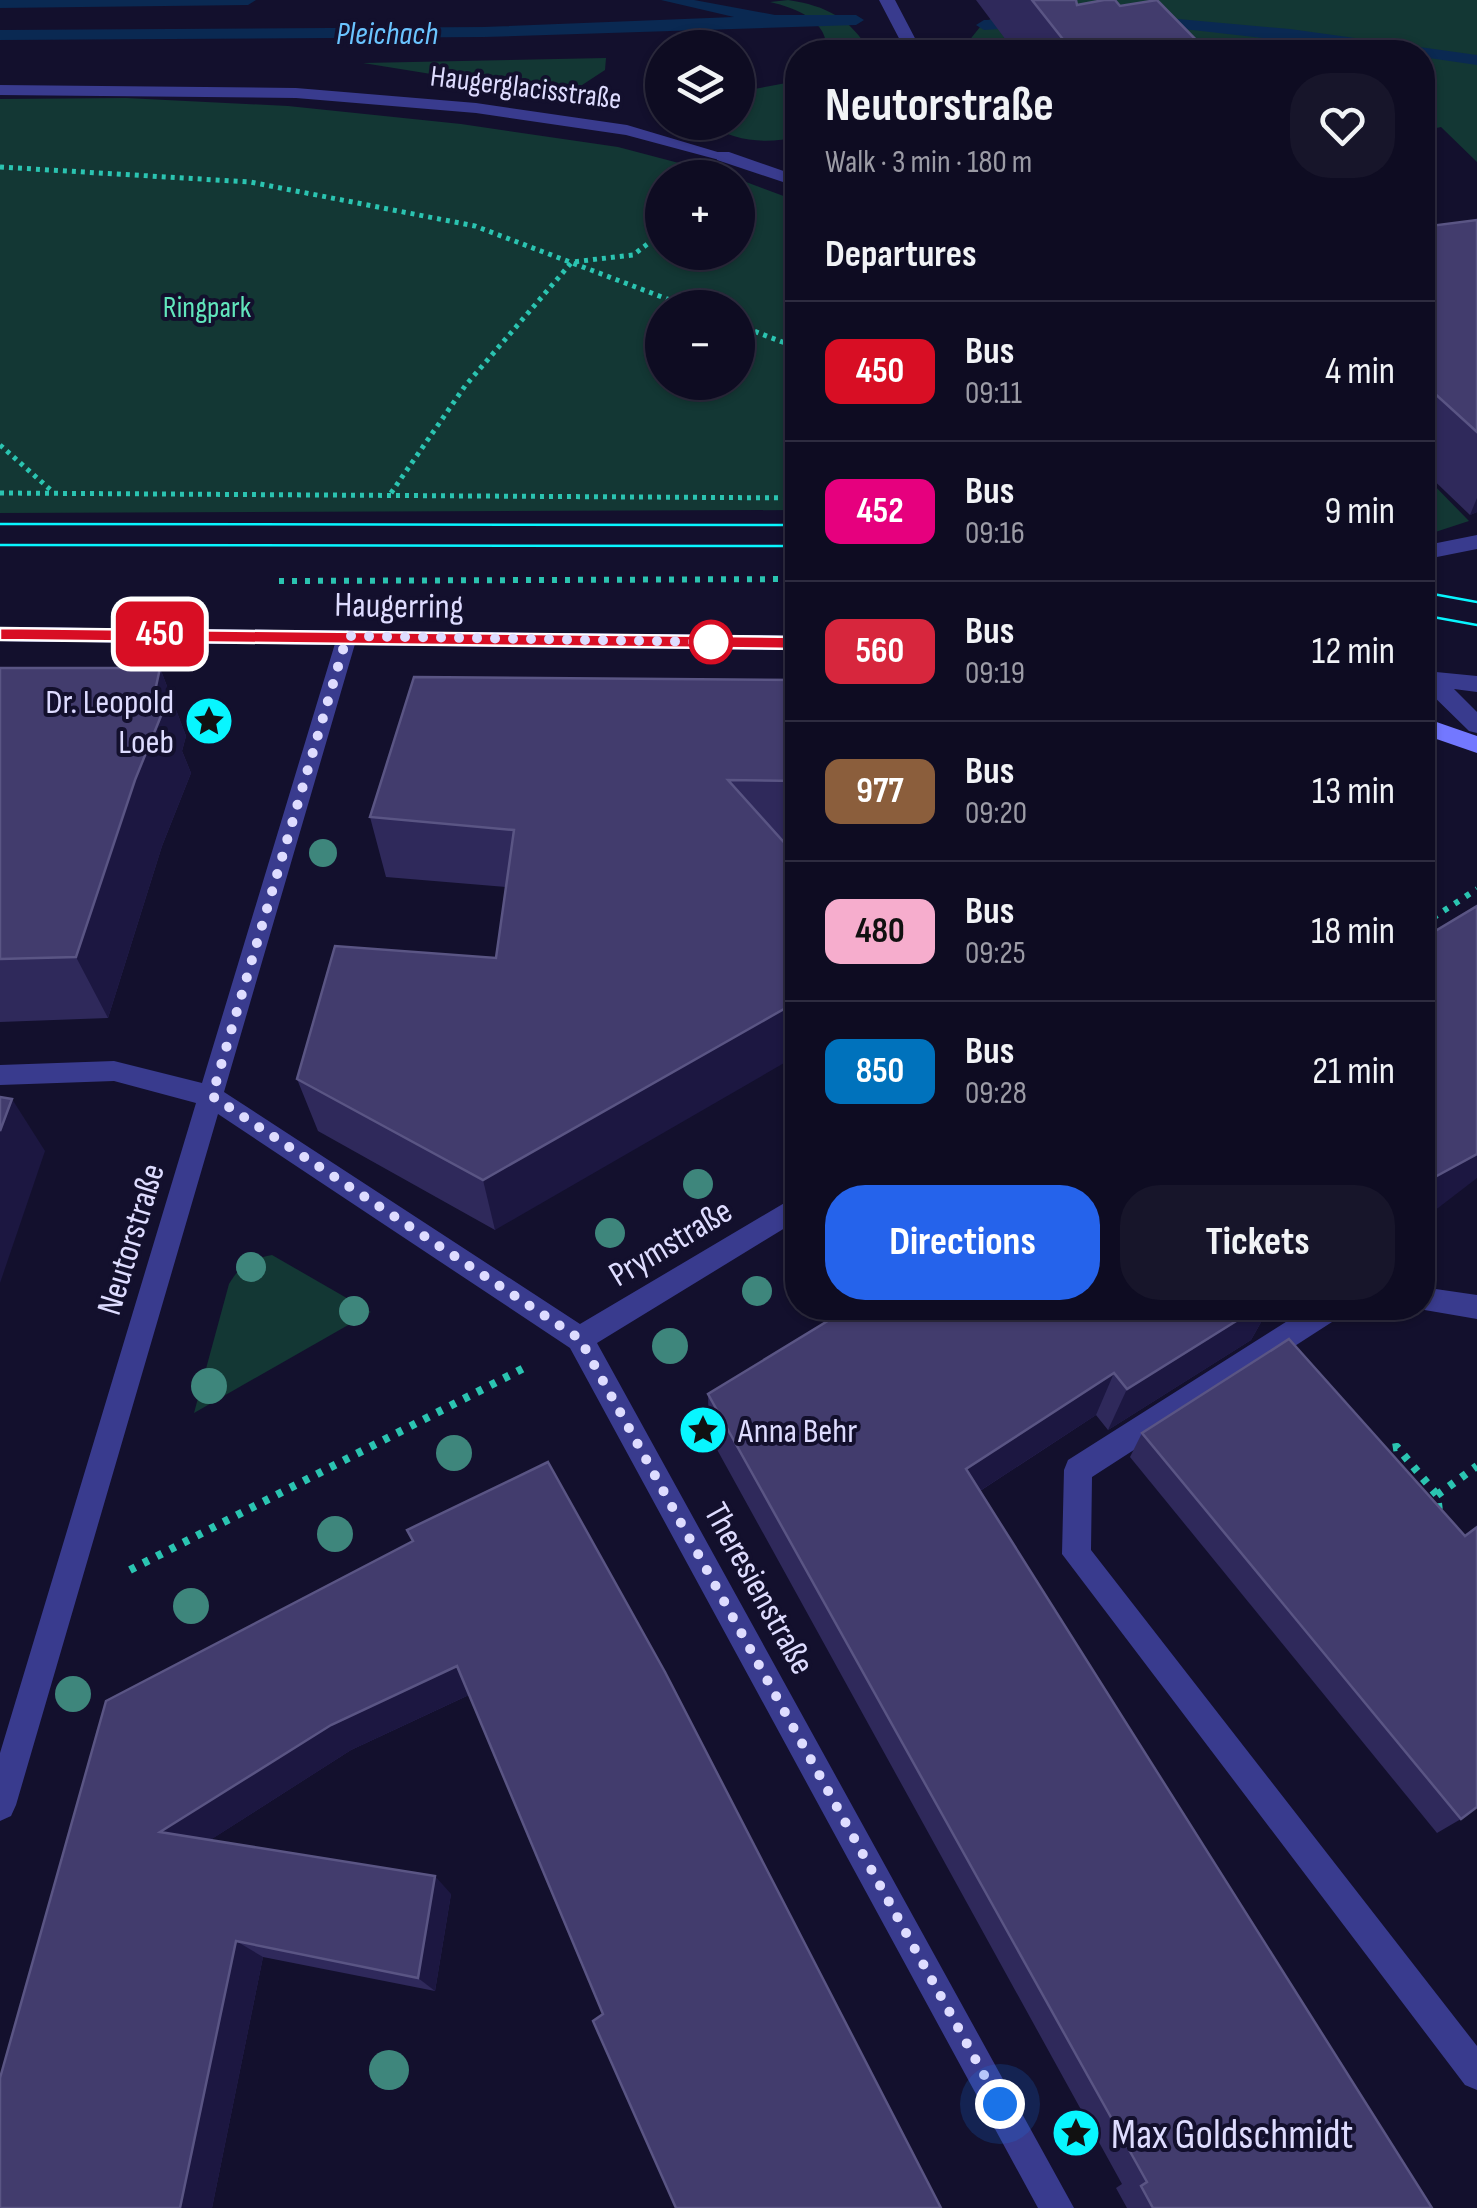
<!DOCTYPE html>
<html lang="en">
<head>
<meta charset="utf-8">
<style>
	body { margin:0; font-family:"Sofia Sans Condensed",sans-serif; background:#17152a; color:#f1f3f6; height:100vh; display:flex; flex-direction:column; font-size:38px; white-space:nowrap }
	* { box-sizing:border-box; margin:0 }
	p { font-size:32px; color:#9b9ba5 }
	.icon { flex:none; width:55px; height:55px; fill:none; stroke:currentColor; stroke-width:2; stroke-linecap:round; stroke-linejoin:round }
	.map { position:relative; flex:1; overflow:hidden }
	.panel { position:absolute; left:785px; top:40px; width:650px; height:1280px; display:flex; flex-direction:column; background:#0e0c22; border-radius:40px; box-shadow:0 2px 8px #0004,0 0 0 2px #2e2c40 }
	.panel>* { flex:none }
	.badge { padding:0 20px; border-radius:15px; font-size:35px; line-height:65px }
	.controls { position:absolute; left:645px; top:30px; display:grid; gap:20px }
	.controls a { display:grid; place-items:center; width:110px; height:110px; border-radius:50%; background:#0e0c22; box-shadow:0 2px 8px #0004,0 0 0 2px #2e2c40; font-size:50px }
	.you { position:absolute; width:50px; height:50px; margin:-25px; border:8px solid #fff; border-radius:50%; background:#1a73e8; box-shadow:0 0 0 15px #1a73e833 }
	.map>.badge { position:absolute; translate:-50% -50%; box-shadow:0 0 0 5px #fff }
	h2 { padding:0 40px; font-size:38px; line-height:90px }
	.round { display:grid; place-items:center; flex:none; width:105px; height:105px; border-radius:40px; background:#17152a }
	.summary { display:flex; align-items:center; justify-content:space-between; height:170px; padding:0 40px }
	h1 { font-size:48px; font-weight:700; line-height:75px }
	.action { display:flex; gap:20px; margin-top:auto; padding:20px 40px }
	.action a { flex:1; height:115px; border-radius:40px; background:#2563eb; color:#fff; font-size:40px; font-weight:700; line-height:115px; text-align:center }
	.action a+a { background:#17152a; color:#f1f3f6 }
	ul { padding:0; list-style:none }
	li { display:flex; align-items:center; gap:30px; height:140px; padding:0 40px; border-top:2px solid #2e2c40 }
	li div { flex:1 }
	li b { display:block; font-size:38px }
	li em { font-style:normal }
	li .badge { min-width:110px; font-weight:700; text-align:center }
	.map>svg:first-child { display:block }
</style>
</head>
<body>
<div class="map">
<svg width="1477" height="2208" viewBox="0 0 1477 2208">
	<rect width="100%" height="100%" fill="#13102d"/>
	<!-- green -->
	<g fill="#133734" fill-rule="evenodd">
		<path d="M788,0C827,6 850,18 870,52H826C830,21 796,8 770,2Z"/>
		<polygon points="1015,0 1477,0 1477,162 1441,127 1423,131 1422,52 966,52 964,47 980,27"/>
		<polygon points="606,58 605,70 576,89 542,92 363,63"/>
		<path d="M797,81V137C767,144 733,142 708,123L738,122V92Z"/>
		<path d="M126,98L288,106L461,124L618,147L732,177L662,178V252H738V179L797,201V510L0,513V99ZM662,308H738V382H662Z"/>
		<polygon points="1423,474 1469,521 1423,536"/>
		<path d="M272,1255L371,1312L194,1413L229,1284C240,1265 251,1259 272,1255Z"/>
	</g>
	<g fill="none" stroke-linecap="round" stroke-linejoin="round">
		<!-- stream -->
		<g fill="#0a2952" fill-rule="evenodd">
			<polygon points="0,0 256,0 248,5 0,8"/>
			<polygon points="661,0 694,0 775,15 856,15 864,20 856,25 484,37 0,40 0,30 484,27 734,17"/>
			<polygon points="1145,16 1290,29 1477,55 1477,65 1422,57 1422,52 1389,52 1139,24 1137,21"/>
			<polygon points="1025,19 1031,21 1031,27 984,30 976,25 984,20"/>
		</g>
		<!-- path-far2 -->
		<g stroke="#2bc4b1" stroke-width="5" stroke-dasharray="4 5" stroke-linecap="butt">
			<polyline points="0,167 250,182 475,226 691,308"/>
			<polyline points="738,325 798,348"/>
			<polyline points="0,445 53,492"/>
			<polyline points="0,493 798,498"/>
			<polyline points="391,493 465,386 572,262 633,255 662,233"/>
		</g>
		<!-- path-far1 -->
		<g stroke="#2bc4b1" stroke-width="6" stroke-dasharray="5 8" stroke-linecap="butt">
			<polyline points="279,581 798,579"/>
			<polyline points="1422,925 1477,889"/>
		</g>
		<!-- path -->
		<g stroke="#2bc4b1" stroke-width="8" stroke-dasharray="6 9" stroke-linecap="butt">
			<polyline points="1378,1450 1397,1447 1437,1495 1439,1511"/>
			<polyline points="1437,1495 1477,1466"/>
			<polyline points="130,1570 524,1368"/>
		</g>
		<!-- lane -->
		<g fill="#393b8e" fill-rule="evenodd">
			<polygon points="879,0 895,0 918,44 918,52 902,52 902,44"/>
			<polygon points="0,85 296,88 476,103 627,125 731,156 723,161 626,135 476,113 296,98 0,95"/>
			<polygon points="1477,535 1477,549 1422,560 1422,546"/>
			<polygon points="1422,1287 1477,1295 1477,1319 1413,1308 1422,1308"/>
			<polygon points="1308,1308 1354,1308 1350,1317 1332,1322 1092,1477 1091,1550 1477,2046 1477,2090 1465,2085 1062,1554 1064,1470 1068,1460"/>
		</g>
		<!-- street -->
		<g fill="#393b8e" fill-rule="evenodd">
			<polygon points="717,152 729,152 798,176 798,187 717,160"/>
			<polygon points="347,630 357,637 224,1092 580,1324 798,1195 798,1220 597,1343 1074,2208 1038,2208 570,1348 218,1114 16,1805 11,1816 0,1821 0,1753 196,1103 114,1081 0,1085 0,1065 114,1061 202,1083 337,637"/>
			<polygon points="1422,664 1436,672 1477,676 1477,692 1454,689 1477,712 1477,733 1469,731 1422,685"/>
		</g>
		<!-- secondary -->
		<g fill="#7378ff" fill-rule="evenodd">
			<polygon points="0,627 798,636 798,650 0,641"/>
			<polygon points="1422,717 1477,736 1477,753 1422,734"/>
		</g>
		<!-- tram -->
		<g stroke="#08f6ff" stroke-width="2.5">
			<polyline points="0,524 798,525"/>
			<polyline points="0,545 798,546"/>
			<polyline points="1422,592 1477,602"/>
			<polyline points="1422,615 1477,625"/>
		</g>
	</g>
	<!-- trees -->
	<g fill="#3e867c">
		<circle cx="323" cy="853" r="14"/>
		<circle cx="698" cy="1184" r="15"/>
		<circle cx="610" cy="1233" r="15"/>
		<circle cx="251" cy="1267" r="15"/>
		<circle cx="757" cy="1291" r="15"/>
		<circle cx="354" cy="1311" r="15"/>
		<circle cx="670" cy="1346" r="18"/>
		<circle cx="209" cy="1386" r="18"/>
		<circle cx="454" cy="1453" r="18"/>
		<circle cx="335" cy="1534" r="18"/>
		<circle cx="191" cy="1606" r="18"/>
		<circle cx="73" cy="1694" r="18"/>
		<circle cx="389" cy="2070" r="20"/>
	</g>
	<!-- wall -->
	<g fill="#2f295b">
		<polygon points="976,0 1076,0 1077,5 1120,6 1201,47 1208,52 1015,52"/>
		<polygon points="1477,220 1477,512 1470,515 1422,469 1422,227"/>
		<polygon points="0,668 160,668 186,736 182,751 191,773 162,846 108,1018 0,1022"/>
		<polygon points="798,680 798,840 782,840 495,1230 318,1131 297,1079 496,958 506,887 386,877 370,817"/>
		<polygon points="841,1308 1269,1308 1251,1340 1108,1430 1096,1415 980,1491 1432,2208 1127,2208 1116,2188 1122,2184 709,1435 708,1394 840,1314"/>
		<polygon points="1142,1433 1461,1819 1437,1833 1130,1457"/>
		<polygon points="548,1462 603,2014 469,1695 351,1750 210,1840 451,1894 435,1991 263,1957 212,2208 0,2208 0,2078 412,1541"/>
	</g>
	<!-- shaded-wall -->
	<g fill="#1c1741">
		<polygon points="1477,498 1477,512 1470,515"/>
		<polygon points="160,668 186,736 182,751 191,773 162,846 108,1018 76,957 152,705"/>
		<polygon points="798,1001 798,1055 495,1230 483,1180"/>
		<polygon points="12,1099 45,1151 0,1283 0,1131"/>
		<polygon points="1477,1154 1477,1178 1438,1208 1422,1215 1422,1184"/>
		<polygon points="1244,1308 1269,1308 1251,1340 1108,1430 1127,1389"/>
		<polygon points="1114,1373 1096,1415 955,1507 966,1469"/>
		<polygon points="457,1666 471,1694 351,1750 190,1853 160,1832 331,1725"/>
		<polygon points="435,1876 451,1894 435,1991 418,1978"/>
		<polygon points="236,1941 263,1957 212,2208 180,2208"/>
	</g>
	<!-- building -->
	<g fill="#423c6d" stroke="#5a5584" stroke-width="2.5">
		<polygon points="1032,0 1076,0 1077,5 1104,0 1115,0 1120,6 1157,0 1208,52 1073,52"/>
		<polygon points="1477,220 1477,432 1422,382 1422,227"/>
		<polygon points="0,668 160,668 152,705 165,706 135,780 76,957 0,959"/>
		<polygon points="414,677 798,680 798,781 728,780 798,858 798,1001 483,1180 297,1079 335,946 496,958 514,830 370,817"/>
		<polygon points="1477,906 1477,1154 1422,1184 1422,939"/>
		<polygon points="0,1097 12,1099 0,1131"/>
		<polygon points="849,1308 1257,1308 1127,1389 1114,1373 966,1469 1432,2208 1153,2208 1141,2186 1147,2182 708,1394"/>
		<polygon points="1289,1339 1465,1536 1477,1527 1477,1807 1461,1819 1142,1433"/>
		<polygon points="548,1462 665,1672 941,2208 676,2208 593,2021 603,2014 457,1666 331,1725 160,1832 435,1876 418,1978 236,1941 180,2208 0,2208 0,2078 106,1701 413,1541 407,1530"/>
	</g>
	<!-- line -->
	<polygon fill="#d80e24" stroke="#fff" stroke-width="2.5" points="0,628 798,637 806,643 798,649 0,640"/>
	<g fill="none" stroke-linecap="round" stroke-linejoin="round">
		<!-- walk -->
		<polyline stroke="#dedcff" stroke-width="10" stroke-dasharray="0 18" points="711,642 347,636 212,1096 580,1339 1000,2104"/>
	</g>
	<!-- icons -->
	<defs>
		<g id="sight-disc" transform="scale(2.5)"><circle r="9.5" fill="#08f6ff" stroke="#13102d"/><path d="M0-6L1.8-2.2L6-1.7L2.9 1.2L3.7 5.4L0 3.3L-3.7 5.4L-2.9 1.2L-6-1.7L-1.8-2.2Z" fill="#111"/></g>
	</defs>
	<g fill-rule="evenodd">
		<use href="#sight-disc" x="209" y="721"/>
		<use href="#sight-disc" x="703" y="1430"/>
		<use href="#sight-disc" x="1076" y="2133"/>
	</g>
	<!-- markers -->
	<circle fill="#fff" stroke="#d80e24" stroke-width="5" cx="711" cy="642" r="20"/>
	<g text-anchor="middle" stroke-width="8" stroke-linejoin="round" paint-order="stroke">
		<!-- far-street labels -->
		<g font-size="30" fill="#dedcff" stroke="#13102d">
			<text transform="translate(526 87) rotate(7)" y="10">Haugerglacisstraße</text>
		</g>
		<!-- far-park labels -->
		<g font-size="30" fill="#61e6bc" stroke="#13102d">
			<text x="207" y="317">Ringpark</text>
		</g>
		<!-- far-water labels -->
		<g font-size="32" font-style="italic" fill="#6ac4ff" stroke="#13102d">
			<text x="387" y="44">Pleichach</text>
		</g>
		<!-- street labels -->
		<g font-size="35" fill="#dedcff" stroke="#13102d">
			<text transform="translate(399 605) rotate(1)" y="12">Haugerring</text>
			<text transform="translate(130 1239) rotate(-73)" y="12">Neutorstraße</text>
			<text transform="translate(670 1242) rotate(-31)" y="12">Prymstraße</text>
			<text transform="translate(760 1588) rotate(61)" y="12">Theresienstraße</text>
		</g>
		<!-- poi labels -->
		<g font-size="35" fill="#dedcff" stroke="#13102d" text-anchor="end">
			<text x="174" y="713">Dr. Leopold<tspan x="174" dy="40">Loeb</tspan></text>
			<text x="738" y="1442" text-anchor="start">Anna Behr</text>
		</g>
		<!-- near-poi labels -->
		<g font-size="42" fill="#dedcff" stroke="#13102d" text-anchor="start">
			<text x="1111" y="2148">Max Goldschmidt</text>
		</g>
	</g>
</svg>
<div class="controls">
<a><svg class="icon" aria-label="layers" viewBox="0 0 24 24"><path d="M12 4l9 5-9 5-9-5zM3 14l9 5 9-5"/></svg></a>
<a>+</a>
<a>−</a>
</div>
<div class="you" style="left:1000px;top:2104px"></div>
<b class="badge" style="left:160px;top:634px;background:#d80e24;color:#fff">450</b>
<section class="panel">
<div class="summary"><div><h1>Neutorstraße</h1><p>Walk · 3 min · 180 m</p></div><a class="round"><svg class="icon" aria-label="heart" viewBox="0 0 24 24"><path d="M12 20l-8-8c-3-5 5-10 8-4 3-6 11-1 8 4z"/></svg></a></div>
<h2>Departures</h2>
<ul>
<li><span class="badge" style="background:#d80e24;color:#fff">450</span><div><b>Bus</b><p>09:11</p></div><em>4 min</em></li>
<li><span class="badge" style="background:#e6007e;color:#fff">452</span><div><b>Bus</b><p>09:16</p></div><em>9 min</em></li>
<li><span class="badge" style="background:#d7263d;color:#fff">560</span><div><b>Bus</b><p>09:19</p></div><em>12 min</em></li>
<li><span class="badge" style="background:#8b5e3c;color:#fff">977</span><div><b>Bus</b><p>09:20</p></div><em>13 min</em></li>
<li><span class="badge" style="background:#f6adcd;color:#111">480</span><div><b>Bus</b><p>09:25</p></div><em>18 min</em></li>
<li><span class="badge" style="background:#0072bc;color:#fff">850</span><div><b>Bus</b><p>09:28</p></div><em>21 min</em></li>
</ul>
<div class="action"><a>Directions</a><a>Tickets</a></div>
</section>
</div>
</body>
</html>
